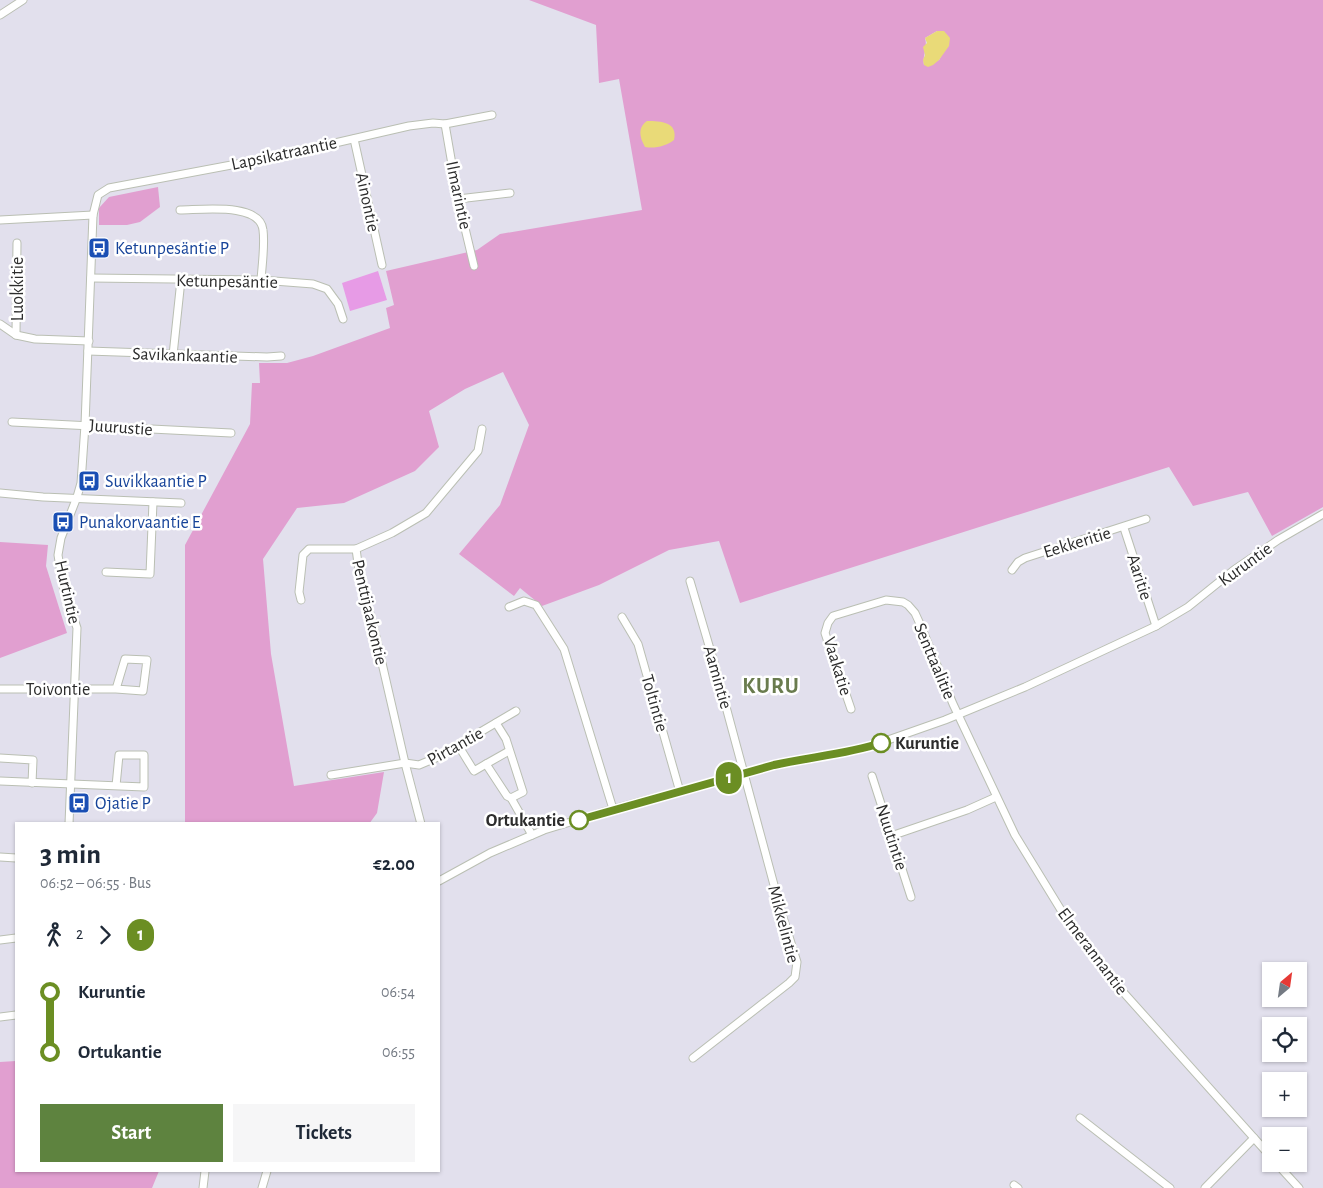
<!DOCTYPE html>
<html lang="en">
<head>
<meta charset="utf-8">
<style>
	body { margin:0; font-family:"Alegreya Sans",sans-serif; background:#f6f6f7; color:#1f2937; height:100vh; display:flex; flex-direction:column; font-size:19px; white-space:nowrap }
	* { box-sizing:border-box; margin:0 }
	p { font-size:16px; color:#747a83 }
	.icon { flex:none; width:28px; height:28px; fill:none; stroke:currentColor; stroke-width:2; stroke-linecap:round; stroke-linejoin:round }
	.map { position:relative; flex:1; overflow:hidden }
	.drawer { position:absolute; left:15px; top:822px; width:425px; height:350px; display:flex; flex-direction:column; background:#fff; border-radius:0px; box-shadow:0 1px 4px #0004 }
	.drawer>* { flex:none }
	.badge { padding:0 10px; border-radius:16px; font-size:18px; line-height:32px }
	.needle { width:32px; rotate:29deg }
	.tools { position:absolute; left:1262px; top:962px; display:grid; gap:10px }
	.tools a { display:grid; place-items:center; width:45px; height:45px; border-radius:0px; background:#fff; box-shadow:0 1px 4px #0004; font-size:25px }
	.map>.badge { position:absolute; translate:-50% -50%; box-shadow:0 0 0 2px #fff }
	.legs { display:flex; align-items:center; gap:8px; height:55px; padding:0 25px; font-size:16px }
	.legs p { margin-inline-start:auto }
	.summary { display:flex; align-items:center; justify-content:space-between; height:85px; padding:0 25px }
	h1 { font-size:28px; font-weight:700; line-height:38px }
	.action { display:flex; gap:10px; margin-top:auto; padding:10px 25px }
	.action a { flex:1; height:58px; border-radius:0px; background:#5e833f; color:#fff; font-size:20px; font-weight:700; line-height:58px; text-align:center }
	.action a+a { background:#f6f6f7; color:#1f2937 }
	ul { padding:0 25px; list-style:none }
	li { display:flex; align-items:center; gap:18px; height:60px; font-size:19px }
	li i { display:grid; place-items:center; width:8px; height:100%; margin:0 6px; background:currentColor }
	li i::after { content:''; width:12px; height:12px; margin:-6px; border:4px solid; border-radius:50%; background:#fff }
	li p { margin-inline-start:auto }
	li:first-child i { background:linear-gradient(#0000 50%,currentColor 0) }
	li:last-child i { background:linear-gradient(currentColor 50%,#0000 0) }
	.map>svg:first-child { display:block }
</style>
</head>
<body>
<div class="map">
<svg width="1323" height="1188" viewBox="0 0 1323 1188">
	<rect width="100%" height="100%" fill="#e2e0ed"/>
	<!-- green -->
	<g fill="#e19fd0" fill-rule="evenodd">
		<path d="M529,0H1323V507L1272,536L1248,492L1193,506L1169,467L740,603L719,541L669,550L599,585L542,606L520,588L514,596L459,554L500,505L529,425L503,372L465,389L429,411L439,447L415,471L344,503L297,508L263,559L271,654L294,786L384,772L377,813L369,824H185V545L250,424L252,383H260L259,363H287L313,356L390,328L386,308L394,305L386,271L477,250L500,234L642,210L619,79L599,83L596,25ZM937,31L943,53L939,60L924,65C922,56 928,48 925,38Z"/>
		<polygon points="158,187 160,207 140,222 127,225 99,225 99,208 109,197"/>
		<polygon points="0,542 48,545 46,566 67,633 0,658"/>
		<polygon points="16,1061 16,1171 159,1171 152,1188 0,1188 0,1062"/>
	</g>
	<!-- pitch -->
	<polygon fill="#e79be6" points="378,271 387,300 350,311 342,283"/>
	<!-- water -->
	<g fill="#e9da78">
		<polygon points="937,31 944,31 950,38 949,46 939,60 933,65 928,67 924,65 923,60 925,55 923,47 927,43 925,38"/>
		<path d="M647,121C661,121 678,122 674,140C666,146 655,149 645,147C640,138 637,128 647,121Z"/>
	</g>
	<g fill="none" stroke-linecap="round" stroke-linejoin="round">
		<!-- minor casing -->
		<g stroke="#babfb3" stroke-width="9">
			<g id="minor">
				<polyline points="0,15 23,0"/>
				<polyline points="445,124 458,199 474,266"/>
				<polyline points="354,139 382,265"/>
				<polyline points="458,199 510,193"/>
				<path d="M180,210C201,210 260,202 263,230C265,245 262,265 261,280"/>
				<polyline points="0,220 93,215"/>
				<polyline points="91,278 261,280 313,284 327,289 338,304 343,319"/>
				<polyline points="0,324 16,335 35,339 89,341"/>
				<polyline points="16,335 17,243"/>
				<polyline points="88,351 267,357 281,356"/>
				<polyline points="173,355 181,280"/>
				<polyline points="12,422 231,433"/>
				<polyline points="0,493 43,497 181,503"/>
				<polyline points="1124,528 1156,626"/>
				<polyline points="1012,570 1018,562 1025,558 1146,519"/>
				<polyline points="106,572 150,574 153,502"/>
				<polyline points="690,581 715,666 781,911 797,962 795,977 789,983 693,1058"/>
				<polyline points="301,600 299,592 303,555 309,549 356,549"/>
				<polyline points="509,607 524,601 536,605 564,649 613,809"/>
				<polyline points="622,617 638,644 680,792"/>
				<polyline points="0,689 116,689 143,691 147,660 125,659 116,689"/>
				<polyline points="851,709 825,633 828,623 833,616 886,600 903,602 908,605 915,613 920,624 953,704 1015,835 1072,928 1124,993 1271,1157"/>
				<polyline points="496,723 506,739 523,792 511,798"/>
				<polyline points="458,745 474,771 486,764 507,796 511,798 532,835"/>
				<polyline points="0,758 33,760 32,783"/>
				<polyline points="486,764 509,751"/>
				<polyline points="331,775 405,763 419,765 438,757 516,711"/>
				<polyline points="872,776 911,897"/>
				<polyline points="0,781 144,787 144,755 119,755 116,786"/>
				<polyline points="69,824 77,628 63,586 58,555 61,538 77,497 81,483 85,425 93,215 98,195 109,188 274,157 409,126 433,123 445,124 492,115"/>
				<polyline points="421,824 405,763 373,624 361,584 356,549 392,533 426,513 478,451 482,429"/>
				<polyline points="891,836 967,810 996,797"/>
				<polyline points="0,857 16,858"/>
				<polyline points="439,881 490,853 544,830 613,809 775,765 868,747 945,720 1025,687 1156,626 1188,607 1234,570 1278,540 1323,514"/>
				<polyline points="0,940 16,938"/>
				<polyline points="0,1017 16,1015"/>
				<polyline points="1080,1118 1170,1188"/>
				<polyline points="1277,1164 1299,1188"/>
				<polyline points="1014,1185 1018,1188"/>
				<polyline points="203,1188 205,1171"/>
				<polyline points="262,1188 267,1171"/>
				<polyline points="1205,1188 1254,1138"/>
			</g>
		</g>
		<!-- minor -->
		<use href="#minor" stroke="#fff" stroke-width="7"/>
	</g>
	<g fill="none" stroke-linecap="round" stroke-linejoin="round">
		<!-- line-1 casing -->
		<g stroke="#fff" stroke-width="11">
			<path id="line-1" d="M579,820L774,765C810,757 847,754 881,743"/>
		</g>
		<!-- line-1 -->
		<use href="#line-1" stroke="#6b8e23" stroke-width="8"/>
	</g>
	<!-- icons -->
	<defs>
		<g id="bus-square" transform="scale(1.125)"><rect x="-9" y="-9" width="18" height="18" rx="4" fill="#1a4fb4" stroke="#fff"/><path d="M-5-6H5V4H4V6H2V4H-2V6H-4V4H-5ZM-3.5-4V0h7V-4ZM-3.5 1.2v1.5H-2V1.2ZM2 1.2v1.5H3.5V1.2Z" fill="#fff"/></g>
	</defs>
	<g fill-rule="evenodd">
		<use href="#bus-square" x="99" y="248"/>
		<use href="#bus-square" x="89" y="481"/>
		<use href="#bus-square" x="63" y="522"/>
		<use href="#bus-square" x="79" y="803"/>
	</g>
	<!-- markers -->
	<g fill="#fff" stroke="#6b8e23" stroke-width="2.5">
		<circle cx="881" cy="743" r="9"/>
		<circle cx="579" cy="820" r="9"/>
	</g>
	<g text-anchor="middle" stroke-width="5" stroke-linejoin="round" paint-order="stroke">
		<!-- street labels -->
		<g font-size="18" fill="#2c2c2c" stroke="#fff">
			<text transform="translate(284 153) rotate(-12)" y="6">Lapsikatraantie</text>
			<text transform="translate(459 195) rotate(78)" y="6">Ilmarintie</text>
			<text transform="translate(368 202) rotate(78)" y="6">Ainontie</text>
			<text transform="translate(227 281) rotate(1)" y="6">Ketunpesäntie</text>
			<text transform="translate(17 289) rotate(-90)" y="6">Luokkitie</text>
			<text transform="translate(185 355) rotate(2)" y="6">Savikankaantie</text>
			<text transform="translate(121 427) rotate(4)" y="6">Juurustie</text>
			<text transform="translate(1077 542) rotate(-17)" y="6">Eekkeritie</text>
			<text transform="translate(1245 564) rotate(-36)" y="6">Kuruntie</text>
			<text transform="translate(1140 577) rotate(72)" y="6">Aaritie</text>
			<text transform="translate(68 592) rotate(77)" y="6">Hurtintie</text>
			<text transform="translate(370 612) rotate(77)" y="6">Penttijaakontie</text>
			<text transform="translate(935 661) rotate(67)" y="6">Senttaalitie</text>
			<text transform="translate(838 666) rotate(73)" y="6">Vaakatie</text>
			<text transform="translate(718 677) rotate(74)" y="6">Aamintie</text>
			<text x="58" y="695">Toivontie</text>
			<text transform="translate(655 703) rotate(74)" y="6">Toltintie</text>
			<text transform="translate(455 746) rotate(-29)" y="6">Pirtantie</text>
			<text transform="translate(892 837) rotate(72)" y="6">Nuutintie</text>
			<text transform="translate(784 924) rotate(75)" y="6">Mikkelintie</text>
			<text transform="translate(1093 951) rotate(53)" y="6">Elmerannantie</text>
		</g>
		<!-- transit labels -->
		<g font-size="18" fill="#164399" stroke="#fff" text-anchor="start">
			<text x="115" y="254">Ketunpesäntie P</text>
			<text x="105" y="487">Suvikkaantie P</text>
			<text x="79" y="528">Punakorvaantie E</text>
			<text x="95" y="809">Ojatie P</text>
		</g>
		<!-- stop labels -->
		<g font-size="18" font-weight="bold" fill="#2c2c2c" stroke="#fff" text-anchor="start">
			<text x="895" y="749">Kuruntie</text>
			<text x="565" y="826" text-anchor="end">Ortukantie</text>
		</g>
		<!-- district labels -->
		<g font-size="22" font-weight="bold" letter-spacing="1" fill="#697b4e" stroke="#fff">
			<text x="771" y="693">KURU</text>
		</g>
	</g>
</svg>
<div class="tools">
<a><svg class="needle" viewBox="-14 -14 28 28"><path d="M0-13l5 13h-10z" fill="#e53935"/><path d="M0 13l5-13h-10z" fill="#747a83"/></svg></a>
<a><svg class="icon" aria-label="locate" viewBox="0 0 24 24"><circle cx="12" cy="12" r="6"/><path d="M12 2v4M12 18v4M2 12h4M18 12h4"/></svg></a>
<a>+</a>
<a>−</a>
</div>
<b class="badge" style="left:729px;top:778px;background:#6b8e23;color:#fff">1</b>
<section class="drawer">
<div class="summary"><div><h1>3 min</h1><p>06:52 – 06:55 · Bus</p></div><b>€2.00</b></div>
<div class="legs"><svg class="icon" aria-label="walk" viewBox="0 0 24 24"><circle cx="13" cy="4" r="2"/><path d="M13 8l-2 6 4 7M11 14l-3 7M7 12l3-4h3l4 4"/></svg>2<svg class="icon" aria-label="forward" viewBox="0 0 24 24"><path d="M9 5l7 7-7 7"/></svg><b class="badge" style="background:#6b8e23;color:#fff">1</b></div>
<ul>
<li><i style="color:#6b8e23"></i><b>Kuruntie</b><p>06:54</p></li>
<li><i style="color:#6b8e23"></i><b>Ortukantie</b><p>06:55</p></li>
</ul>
<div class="action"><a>Start</a><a>Tickets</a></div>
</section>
</div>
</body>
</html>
